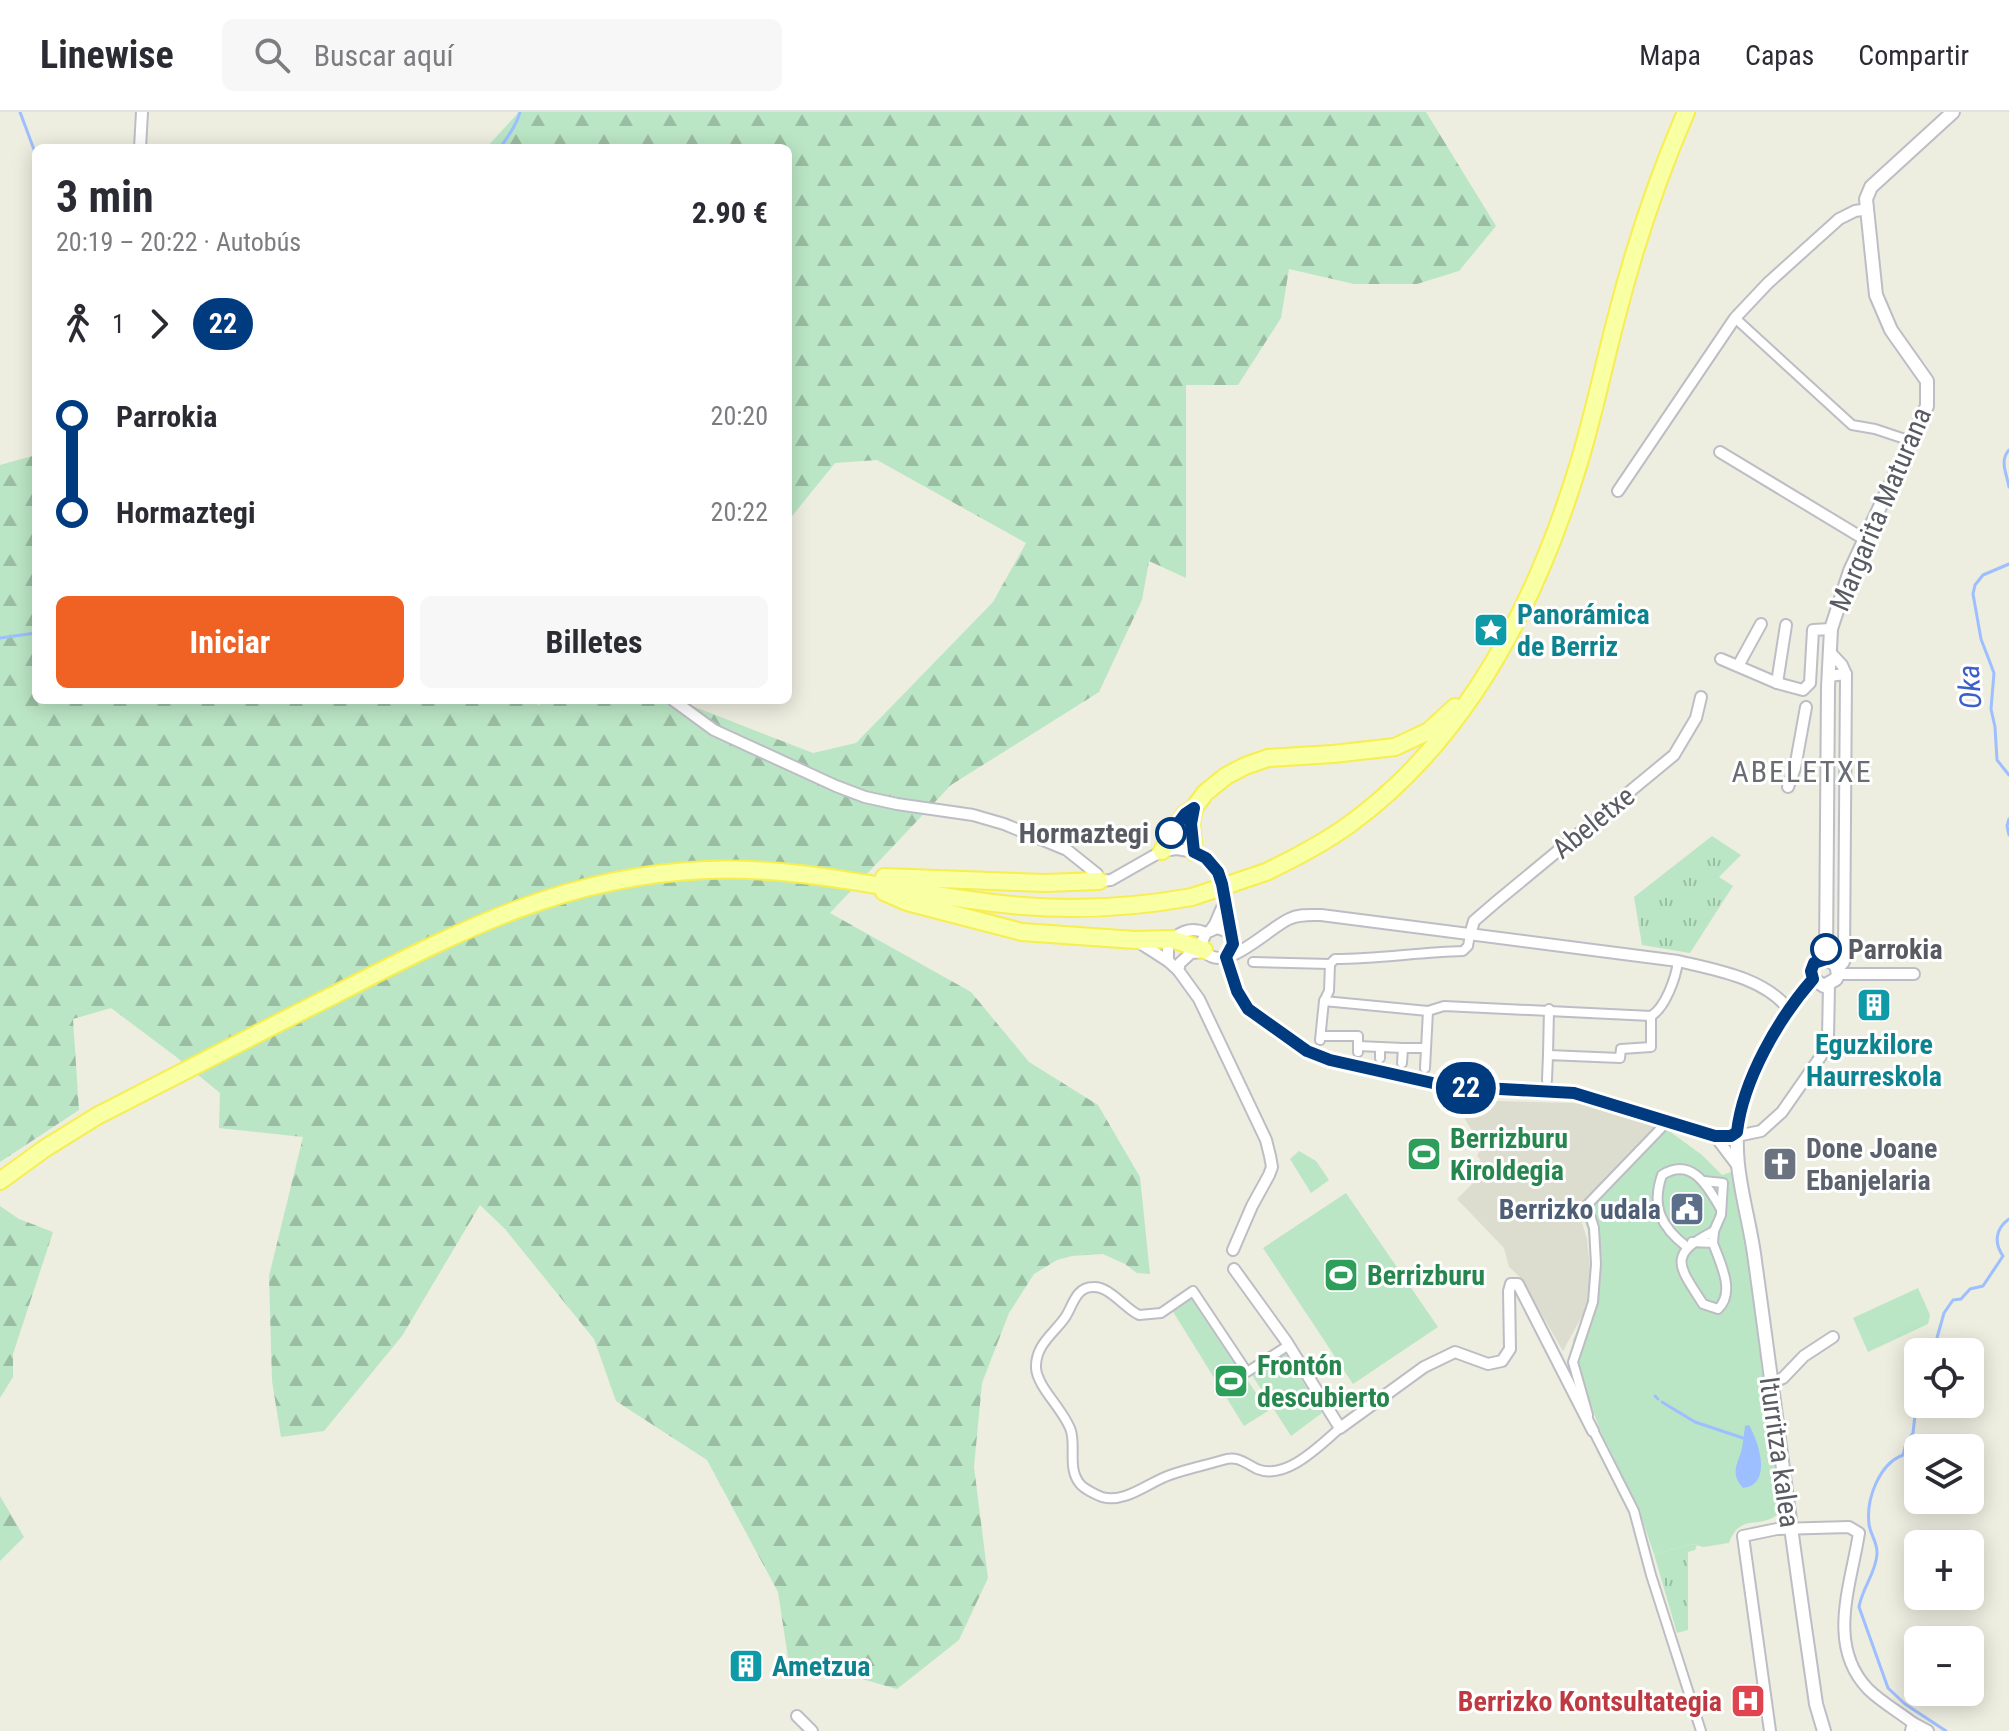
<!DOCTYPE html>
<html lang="es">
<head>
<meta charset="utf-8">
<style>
	body { margin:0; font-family:"Roboto Condensed",sans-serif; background:#f7f7f7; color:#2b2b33; height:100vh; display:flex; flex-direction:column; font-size:30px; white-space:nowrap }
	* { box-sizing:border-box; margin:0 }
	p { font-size:26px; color:#7c7c81 }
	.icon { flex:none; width:44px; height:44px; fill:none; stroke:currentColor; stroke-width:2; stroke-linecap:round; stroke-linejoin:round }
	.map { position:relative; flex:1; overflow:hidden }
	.side { position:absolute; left:32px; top:32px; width:760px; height:560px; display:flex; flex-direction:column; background:#fff; border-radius:12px; box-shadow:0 4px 20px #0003 }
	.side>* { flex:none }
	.badge { padding:0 16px; border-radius:26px; font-size:28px; line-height:52px }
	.buttons { position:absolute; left:1904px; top:1226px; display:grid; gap:16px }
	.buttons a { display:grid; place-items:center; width:80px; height:80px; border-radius:12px; background:#fff; box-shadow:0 4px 20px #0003; font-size:40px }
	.map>.badge { position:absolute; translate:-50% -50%; box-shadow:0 0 0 4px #fff }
	.legs { display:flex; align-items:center; gap:12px; height:88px; padding:0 24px; font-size:26px }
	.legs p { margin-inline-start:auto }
	.summary { display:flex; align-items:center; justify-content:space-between; height:136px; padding:0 24px }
	h1 { font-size:44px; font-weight:700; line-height:60px }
	.primary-button { display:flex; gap:16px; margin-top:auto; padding:16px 24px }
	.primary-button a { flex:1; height:92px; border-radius:12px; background:#f06223; color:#fff; font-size:32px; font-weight:700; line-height:92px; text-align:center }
	.primary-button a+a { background:#f7f7f7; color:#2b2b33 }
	ul { padding:0 24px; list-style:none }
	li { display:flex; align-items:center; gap:28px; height:96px; font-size:30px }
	li i { display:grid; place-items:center; width:12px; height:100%; margin:0 10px; background:currentColor }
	li i::after { content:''; width:20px; height:20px; margin:-10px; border:6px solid; border-radius:50%; background:#fff }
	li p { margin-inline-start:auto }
	li:first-child i { background:linear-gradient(#0000 50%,currentColor 0) }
	li:last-child i { background:linear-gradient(currentColor 50%,#0000 0) }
	header { display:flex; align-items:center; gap:48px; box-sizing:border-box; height:112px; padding:0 40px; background:#fff; border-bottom:2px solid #e1e1e2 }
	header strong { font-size:38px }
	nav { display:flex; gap:44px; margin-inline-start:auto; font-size:28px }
	.search { width:560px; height:72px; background:#f7f7f7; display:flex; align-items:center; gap:20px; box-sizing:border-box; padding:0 28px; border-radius:12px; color:#7c7c81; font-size:30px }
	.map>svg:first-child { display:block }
</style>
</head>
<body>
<header>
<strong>Linewise</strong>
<div class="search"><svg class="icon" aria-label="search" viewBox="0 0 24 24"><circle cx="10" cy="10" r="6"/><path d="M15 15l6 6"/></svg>Buscar aquí</div>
<nav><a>Mapa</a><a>Capas</a><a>Compartir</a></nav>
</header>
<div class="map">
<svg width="2009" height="1619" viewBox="0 0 2009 1619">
	<defs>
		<pattern id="grass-tufts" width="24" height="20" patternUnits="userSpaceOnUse" patternTransform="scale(2)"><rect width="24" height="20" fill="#bbe6c5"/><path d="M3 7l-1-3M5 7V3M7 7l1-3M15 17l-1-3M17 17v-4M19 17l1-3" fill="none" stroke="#9bbda3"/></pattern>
		<pattern id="forest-firs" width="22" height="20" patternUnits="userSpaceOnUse" patternTransform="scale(2)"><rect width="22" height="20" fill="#bbe6c5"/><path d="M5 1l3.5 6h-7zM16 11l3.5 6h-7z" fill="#9bbda3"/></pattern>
	</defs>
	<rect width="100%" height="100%" fill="#edede0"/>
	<!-- education -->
	<polygon fill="#ddddcf" points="1462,988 1574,991 1609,996 1660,1011 1578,1098 1587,1127 1592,1178 1588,1193 1563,1239 1520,1165 1509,1155 1504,1136 1457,1087 1482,1062 1475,1055 1481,1048 1477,1044 1482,1035 1457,994"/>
	<!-- grass -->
	<g fill="url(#grass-tufts)">
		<polygon points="1712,724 1741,743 1719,765 1733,774 1690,841 1642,833 1634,785"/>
		<polygon points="1694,1432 1697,1433 1695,1438 1688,1440 1688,1518 1677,1521 1654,1442"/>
	</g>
	<!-- forest -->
	<g fill="url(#forest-firs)">
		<polygon points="519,0 1426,0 1496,114 1459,159 1417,172 1354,172 1289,157 1281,206 1238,273 1186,273 1186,466 1149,449 1142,488 1099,580 951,673 830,801 971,880 1029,950 1098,993 1140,1065 1150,1162 1137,1161 1125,1152 1103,1142 1072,1144 1057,1148 1034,1162 1009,1201 982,1271 974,1355 988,1466 959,1528 897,1577 788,1546 778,1480 707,1348 616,1289 594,1227 505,1117 480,1093 402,1224 324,1319 281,1325 272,1269 269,1164 303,1025 219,1016 220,981 175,944 111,896 73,907 79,998 0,1050 0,353 36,343 36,588 305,588 379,592 379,588 534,588 538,593 553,588 677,588 813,641 856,631 993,490 1026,431 877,348 835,351 788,409 788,36 486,36"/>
		<polygon points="0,1094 19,1107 53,1120 13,1242 13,1265 0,1286"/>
		<polygon points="0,1384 24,1425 0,1449"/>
	</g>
	<!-- garden -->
	<g fill="#bbe6c5">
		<path d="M1665,1016L1702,1043L1722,1063L1731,1060L1742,1102L1781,1400C1758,1420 1741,1399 1729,1431L1703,1435L1694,1432L1654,1442L1638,1395L1600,1318L1581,1265L1573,1228L1589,1194L1592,1153L1588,1118L1580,1097Z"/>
		<polygon points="1299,1039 1316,1049 1329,1068 1311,1081 1290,1047"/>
		<polygon points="1346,1081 1438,1215 1353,1272 1263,1136"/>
		<polygon points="1918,1176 1930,1203 1928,1212 1868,1240 1853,1206"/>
		<polygon points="1192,1185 1268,1299 1244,1314 1172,1198"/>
		<polygon points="1285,1241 1322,1301 1291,1324 1252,1263"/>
	</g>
	<!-- water -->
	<path fill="#9ebfff" d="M1749,1313C1759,1330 1773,1373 1743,1376C1731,1362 1736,1355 1741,1340C1743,1332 1744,1322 1745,1314Z"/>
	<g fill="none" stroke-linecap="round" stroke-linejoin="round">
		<!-- stream -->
		<g stroke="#9ebfff" stroke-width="3">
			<polyline points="20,0 36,43"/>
			<polyline points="479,36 483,36"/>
			<path d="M500,36C508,24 517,13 520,0"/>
			<path d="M2009,338C1999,349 2007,362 2009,375"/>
			<polyline points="2009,452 1983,463 1975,473 1973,482 1981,527 1994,561 1991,597 1995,615 1997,648 2009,663"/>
			<polyline points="0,526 36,521"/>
			<polyline points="2009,707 2007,714 2009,723"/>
			<path d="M1933,1240L1944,1201L1953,1188L1961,1187L1970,1177L1983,1174L2003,1144C1994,1131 1995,1117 2009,1107"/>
			<path d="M1918,1277L1913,1321L1906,1331L1903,1343C1879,1352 1866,1387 1869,1412C1870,1422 1878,1431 1877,1442C1876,1461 1862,1476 1859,1495L1888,1576L1905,1592L1946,1619"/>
			<polyline points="1655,1284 1658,1287"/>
			<polyline points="1662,1290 1695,1310 1743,1326"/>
		</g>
		<!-- pedestrian casing -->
		<g stroke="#bdbec5" stroke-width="12">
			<g id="pedestrian">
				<polyline points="1735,206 1852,313 1875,317 1911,329"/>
				<polyline points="1253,850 1330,852"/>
				<path d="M1324,889L1329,879L1330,852L1335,847C1378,847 1420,840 1463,839L1468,834L1470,823"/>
				<polyline points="1321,924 1358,924 1358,940"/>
				<path d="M1320,928L1324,889L1428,899L1444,894L1651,904C1665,896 1676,866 1678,849"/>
				<polyline points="1358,934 1380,935 1380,946"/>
				<polyline points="1380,935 1403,936 1402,951"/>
				<polyline points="1403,936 1426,936"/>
				<polyline points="1548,943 1549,897"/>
				<polyline points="1425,956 1428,899"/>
				<polyline points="1547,968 1548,943 1620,946 1621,937 1651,935 1651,904"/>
				<polyline points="1704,1069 1723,1071 1721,1103 1714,1119"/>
				<path d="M1692,1130L1713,1131C1720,1151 1736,1180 1718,1197L1703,1192C1678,1153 1667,1143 1714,1119L1713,1131"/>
				<path d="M1687,1135C1661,1115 1651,1095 1662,1063C1692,1044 1708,1075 1721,1097"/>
				<path d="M1289,1233L1247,1260L1193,1179L1161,1201L1139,1203C1124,1196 1110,1174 1093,1175C1076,1175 1073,1193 1066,1204C1056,1220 1035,1232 1036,1256C1037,1275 1065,1299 1071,1319C1076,1336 1067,1358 1081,1373C1085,1377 1096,1383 1102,1385C1125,1392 1149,1370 1170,1363C1187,1357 1206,1353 1223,1348C1237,1343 1245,1351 1257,1357C1286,1369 1320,1333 1340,1316"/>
				<polyline points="1588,1303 1573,1250 1593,1190 1596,1152 1594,1116 1587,1093 1668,1009"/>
				<polyline points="1592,1316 1634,1399 1651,1463 1701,1619"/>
			</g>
		</g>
		<!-- minor casing -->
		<g stroke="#bdbec5" stroke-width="14">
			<g id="minor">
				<polyline points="140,36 142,0"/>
				<polyline points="1720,340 1864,427"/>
				<polyline points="1618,379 1735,206 1768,171 1839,107 1855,99 1868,97"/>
				<polyline points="1829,539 1842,553 1846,562"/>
				<polyline points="1721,547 1777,571 1803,578 1810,571 1813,518 1831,517"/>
				<polyline points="1738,554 1761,512"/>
				<polyline points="1828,564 1846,562 1844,850 1838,857"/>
				<polyline points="1777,571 1786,513"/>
				<polyline points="673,588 714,618 836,674 865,685 897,692 973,703 1004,712 1067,738 1097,762 1099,769 1111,768 1162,739 1177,737 1194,740 1206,746 1218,760 1232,825"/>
				<polyline points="1788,675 1795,656 1806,595"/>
				<polyline points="1210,819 1215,812 1224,791"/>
				<path d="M1206,821C1190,814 1177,820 1168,834V849L1178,858L1199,887L1266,1028L1270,1044L1272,1055L1269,1063L1252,1094L1233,1138"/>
				<polyline points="1470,823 1474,809 1496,790 1674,643 1696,606 1701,585"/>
				<polyline points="1140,831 1168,849"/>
				<path d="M1230,842L1233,827L1226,819L1217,816L1206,821L1202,830L1205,840C1226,862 1267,817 1289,807C1299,802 1310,803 1321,803L1678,849C1716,858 1766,866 1790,899"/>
				<polyline points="1226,845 1237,879 1248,897 1307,939 1330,948 1446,974 1574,981 1609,990 1715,1024 1731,1024 1737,1020"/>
				<polyline points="1178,858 1180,851 1191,841 1203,840"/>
				<polyline points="1838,862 1914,862"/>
				<polyline points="1715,1024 1737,1053"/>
				<polyline points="1737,1024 1761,1019 1782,1000 1821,944 1828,926 1829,873"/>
				<polyline points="1234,1157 1286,1229 1340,1316 1424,1255 1455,1240 1488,1252 1502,1249 1510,1237 1509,1179 1511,1172 1518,1172 1593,1319"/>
				<polyline points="1771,1271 1783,1266 1804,1244 1833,1225"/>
				<polyline points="797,1604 812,1619"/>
				<polyline points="1913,1611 1928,1619"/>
				<path d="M1770,1619L1743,1424L1777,1417L1849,1415L1859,1421C1851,1473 1826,1533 1868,1577C1881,1590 1899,1600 1913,1611L1911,1619"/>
			</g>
		</g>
		<!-- tertiary casing -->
		<g stroke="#bdbec5" stroke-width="16">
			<g id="tertiary">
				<polyline points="1826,847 1828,575 1831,517 1850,459 1927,294 1927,269 1891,218 1876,183 1866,87 1871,75 1953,0"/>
				<polyline points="1813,867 1824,874 1836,867 1838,862 1836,853 1826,847"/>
				<path d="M1824,1619L1816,1592L1808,1536C1789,1407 1773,1278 1755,1149C1749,1099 1729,1050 1740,999C1748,959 1785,897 1813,867L1811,859L1814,851L1826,847"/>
			</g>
		</g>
		<!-- primary casing -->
		<g stroke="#f7ee4f" stroke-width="20">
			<g id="primary">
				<polyline points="1194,696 1191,712 1194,740"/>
				<polyline points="1162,739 1185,702 1194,696 1205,681 1226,664 1245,654 1268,646 1333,642 1395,635 1429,619 1455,595"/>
				<path d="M1266,760C1295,746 1324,731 1350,712C1468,626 1536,491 1578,354C1593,306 1603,256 1616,207C1634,136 1657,67 1686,0"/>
				<polyline points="884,765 1045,771 1099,769"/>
				<polyline points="884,780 907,790 1022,820 1135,828 1172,827 1204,838"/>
				<path d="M0,1069L44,1037L97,1004C175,964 252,924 330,885C454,822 561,764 705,758C813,753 917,786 1023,794C1081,799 1136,795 1192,785"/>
			</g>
		</g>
		<!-- pedestrian -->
		<use href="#pedestrian" stroke="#fff" stroke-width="8"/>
		<!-- minor -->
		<use href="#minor" stroke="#fff" stroke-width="10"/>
		<!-- tertiary -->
		<use href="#tertiary" stroke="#fff" stroke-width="12"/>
		<!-- primary -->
		<use href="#primary" stroke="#f9ffa3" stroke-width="16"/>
		<!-- primary-bridge casing -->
		<g stroke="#f7ee4f" stroke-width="20" stroke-linecap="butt">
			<polyline id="primary-bridge" points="1192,785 1266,760"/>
		</g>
		<!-- primary-bridge -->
		<use href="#primary-bridge" stroke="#f9ffa3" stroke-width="16"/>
	</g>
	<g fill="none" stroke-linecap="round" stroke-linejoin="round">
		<!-- line-1 casing -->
		<g stroke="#fff" stroke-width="18">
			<path id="line-1" d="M1171,721L1185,702L1194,696L1191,712L1194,740L1206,746L1218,760L1222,772L1233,832L1226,845L1237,879L1248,897L1307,939L1330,948L1446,974L1574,981L1715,1024H1731L1737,1020C1743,968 1778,907 1813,867L1811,859L1814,851L1826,847V837"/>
		</g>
		<!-- line-1 -->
		<use href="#line-1" stroke="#003b80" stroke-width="12"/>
	</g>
	<!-- icons -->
	<defs>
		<g id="sight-square" transform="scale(1.8)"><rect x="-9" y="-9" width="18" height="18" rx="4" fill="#0f9aa8" stroke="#fff"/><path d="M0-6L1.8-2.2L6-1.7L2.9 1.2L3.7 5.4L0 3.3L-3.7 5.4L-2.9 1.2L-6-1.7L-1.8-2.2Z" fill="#fff"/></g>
		<g id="building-square" transform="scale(1.8)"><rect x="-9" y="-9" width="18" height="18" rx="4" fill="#0f9aa8" stroke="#fff"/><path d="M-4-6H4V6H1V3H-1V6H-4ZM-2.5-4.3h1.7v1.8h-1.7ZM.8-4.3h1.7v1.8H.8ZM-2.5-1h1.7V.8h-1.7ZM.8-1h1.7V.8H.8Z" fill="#fff"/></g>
		<g id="stadium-square" transform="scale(1.8)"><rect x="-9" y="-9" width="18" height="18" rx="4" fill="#2e9e5b" stroke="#fff"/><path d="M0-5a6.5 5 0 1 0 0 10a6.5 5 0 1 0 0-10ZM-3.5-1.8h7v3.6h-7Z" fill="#fff"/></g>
		<g id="church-square" transform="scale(1.8)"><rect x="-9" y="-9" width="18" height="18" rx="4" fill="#6b7280" stroke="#fff"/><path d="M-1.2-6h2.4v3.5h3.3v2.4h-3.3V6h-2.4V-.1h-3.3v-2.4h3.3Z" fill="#fff"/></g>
		<g id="civic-square" transform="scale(1.8)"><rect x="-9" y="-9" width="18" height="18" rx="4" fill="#5c6f8a" stroke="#fff"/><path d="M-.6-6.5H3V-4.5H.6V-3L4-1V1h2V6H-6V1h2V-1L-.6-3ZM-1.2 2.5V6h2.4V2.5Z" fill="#fff"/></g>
		<g id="hospital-square" transform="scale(1.8)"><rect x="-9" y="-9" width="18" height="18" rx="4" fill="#e0444e" stroke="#fff"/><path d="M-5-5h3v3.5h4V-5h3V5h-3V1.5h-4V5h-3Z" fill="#fff"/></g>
	</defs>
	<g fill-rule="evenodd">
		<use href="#sight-square" x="1491" y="518"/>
		<use href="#building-square" x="1874" y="893"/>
		<use href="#stadium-square" x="1424" y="1042"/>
		<use href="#church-square" x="1780" y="1052"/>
		<use href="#civic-square" x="1687" y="1097"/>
		<use href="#stadium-square" x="1341" y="1163"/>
		<use href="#stadium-square" x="1231" y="1269"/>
		<use href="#building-square" x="746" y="1554"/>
		<use href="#hospital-square" x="1748" y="1589"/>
	</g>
	<!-- markers -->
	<g fill="#fff" stroke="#003b80" stroke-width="4">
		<circle cx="1171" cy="721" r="14"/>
		<circle cx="1826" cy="837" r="14"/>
	</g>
	<g text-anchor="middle" stroke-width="6" stroke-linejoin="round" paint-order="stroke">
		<!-- street labels -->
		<g font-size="28" fill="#595b62" stroke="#fff">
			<text transform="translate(1880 397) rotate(-67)" y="10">Margarita Maturana</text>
			<text transform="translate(1593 710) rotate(-39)" y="10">Abeletxe</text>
			<text transform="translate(1780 1340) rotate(82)" y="10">Iturritza kalea</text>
		</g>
		<!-- culture labels -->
		<g font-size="28" font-weight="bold" fill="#0d838f" stroke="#fff" text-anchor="start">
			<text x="1517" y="512">Panorámica<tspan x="1517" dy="32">de Berriz</tspan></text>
			<text x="1874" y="942" text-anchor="middle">Eguzkilore<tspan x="1874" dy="32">Haurreskola</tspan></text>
			<text x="772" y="1564">Ametzua</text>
		</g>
		<!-- stop labels -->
		<g font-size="28" font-weight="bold" fill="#595b62" stroke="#fff" text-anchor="end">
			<text x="1149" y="731">Hormaztegi</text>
			<text x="1848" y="847" text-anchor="start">Parrokia</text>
		</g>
		<!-- leisure labels -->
		<g font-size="28" font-weight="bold" fill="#27864d" stroke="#fff" text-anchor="start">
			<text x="1450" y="1036">Berrizburu<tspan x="1450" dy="32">Kiroldegia</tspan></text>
			<text x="1367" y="1173">Berrizburu</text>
			<text x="1257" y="1263">Frontón<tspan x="1257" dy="32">descubierto</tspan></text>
		</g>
		<!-- worship labels -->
		<g font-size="28" font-weight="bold" fill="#5b616d" stroke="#fff" text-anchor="start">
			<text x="1806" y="1046">Done Joane<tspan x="1806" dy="32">Ebanjelaria</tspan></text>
		</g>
		<!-- service labels -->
		<g font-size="28" font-weight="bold" fill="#4e5e75" stroke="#fff" text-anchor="end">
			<text x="1661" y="1107">Berrizko udala</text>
		</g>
		<!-- health labels -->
		<g font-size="28" font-weight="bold" fill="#be3a42" stroke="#fff" text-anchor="end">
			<text x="1722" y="1599">Berrizko Kontsultategia</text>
		</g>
		<!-- water labels -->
		<g font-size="30" font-style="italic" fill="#3c60c7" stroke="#fff">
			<text transform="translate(1970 575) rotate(-94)" y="10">Oka</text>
		</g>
		<!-- neighbourhood labels -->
		<g font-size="30" letter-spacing="2" fill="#6a6d74" stroke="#fff">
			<text x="1802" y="670">ABELETXE</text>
		</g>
	</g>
</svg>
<div class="buttons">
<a><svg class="icon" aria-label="locate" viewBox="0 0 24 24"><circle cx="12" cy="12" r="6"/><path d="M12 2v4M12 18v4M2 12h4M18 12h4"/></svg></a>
<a><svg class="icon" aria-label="layers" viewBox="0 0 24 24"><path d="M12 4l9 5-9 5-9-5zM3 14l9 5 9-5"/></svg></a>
<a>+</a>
<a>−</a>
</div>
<b class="badge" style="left:1466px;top:976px;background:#003b80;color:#fff">22</b>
<section class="side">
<div class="summary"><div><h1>3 min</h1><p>20:19 – 20:22 · Autobús</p></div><b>2.90 €</b></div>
<div class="legs"><svg class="icon" aria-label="walk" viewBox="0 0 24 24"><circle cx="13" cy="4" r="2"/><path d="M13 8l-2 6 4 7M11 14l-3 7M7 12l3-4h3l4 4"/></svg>1<svg class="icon" aria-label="forward" viewBox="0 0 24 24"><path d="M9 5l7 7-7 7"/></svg><b class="badge" style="background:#003b80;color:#fff">22</b></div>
<ul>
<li><i style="color:#003b80"></i><b>Parrokia</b><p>20:20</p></li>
<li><i style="color:#003b80"></i><b>Hormaztegi</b><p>20:22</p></li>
</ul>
<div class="primary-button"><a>Iniciar</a><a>Billetes</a></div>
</section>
</div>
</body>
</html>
